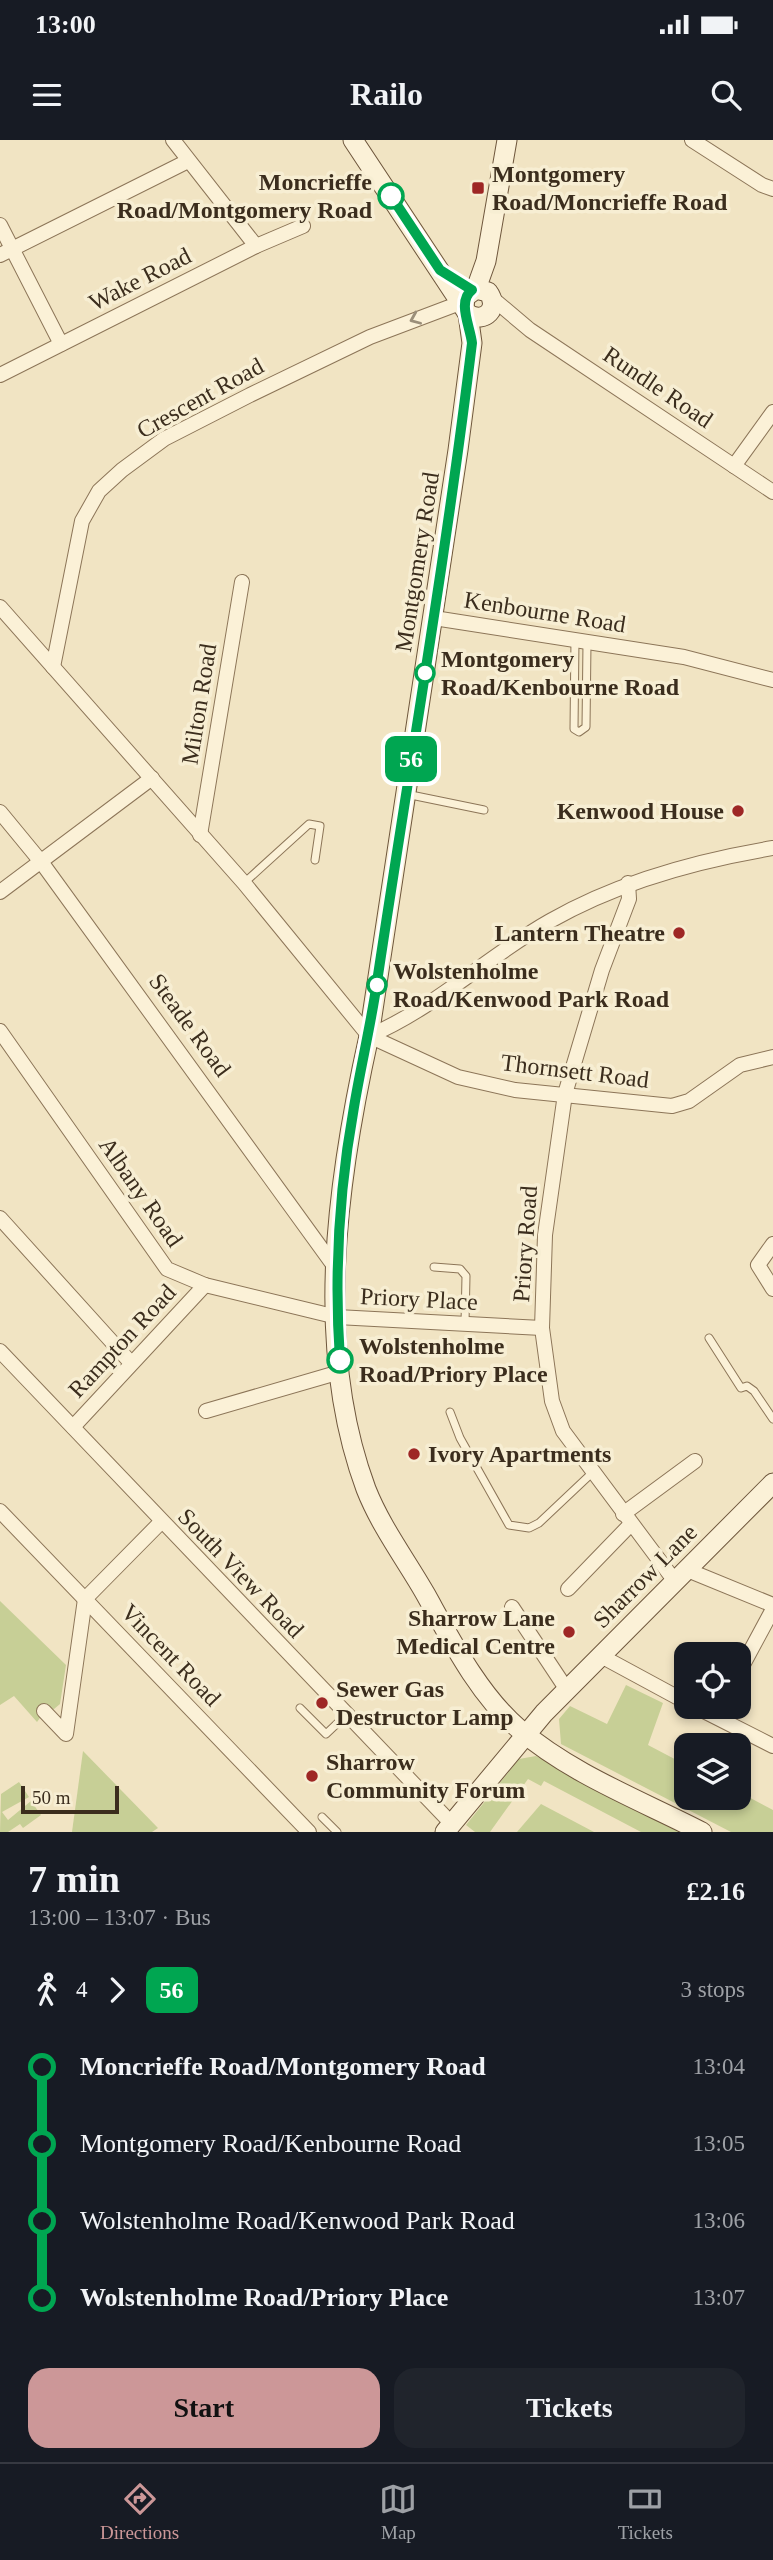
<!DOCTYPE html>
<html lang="en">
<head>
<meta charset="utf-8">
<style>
	body { margin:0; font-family:Georgia,serif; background:#20242c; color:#f1f3f6; height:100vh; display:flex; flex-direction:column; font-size:26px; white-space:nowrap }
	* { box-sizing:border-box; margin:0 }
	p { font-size:23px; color:#9ea1a6 }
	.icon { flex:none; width:38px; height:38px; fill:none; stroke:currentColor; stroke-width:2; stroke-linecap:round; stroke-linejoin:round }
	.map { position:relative; height:1692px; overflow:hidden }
	.details { display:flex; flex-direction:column; background:#171b24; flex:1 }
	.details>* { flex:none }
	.badge { padding:0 14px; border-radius:10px; font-size:24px; line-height:46px }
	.tools { position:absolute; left:674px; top:1502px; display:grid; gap:14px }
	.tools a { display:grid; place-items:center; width:77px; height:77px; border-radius:14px; background:#171b24; box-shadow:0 4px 10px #0003; font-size:35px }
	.scale { position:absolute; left:21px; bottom:18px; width:98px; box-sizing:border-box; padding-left:7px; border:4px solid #3b2d1d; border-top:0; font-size:19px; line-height:24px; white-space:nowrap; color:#3b2d1d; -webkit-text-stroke:5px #f7eed3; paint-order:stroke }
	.map>.badge { position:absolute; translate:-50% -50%; box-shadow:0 0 0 4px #fff }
	.legs { display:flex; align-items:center; gap:10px; height:77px; padding:0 28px; font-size:23px }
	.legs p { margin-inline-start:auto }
	.head { display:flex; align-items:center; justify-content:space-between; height:119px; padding:0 28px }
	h1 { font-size:38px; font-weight:800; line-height:52px }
	.primary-button { display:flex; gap:14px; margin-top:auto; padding:14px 28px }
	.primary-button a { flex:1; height:80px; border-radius:21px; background:#cc9798; color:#111; font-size:28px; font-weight:800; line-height:80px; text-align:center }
	.primary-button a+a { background:#20242c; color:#f1f3f6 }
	ul { padding:0 28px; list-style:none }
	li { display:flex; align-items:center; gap:24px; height:77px; font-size:26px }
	li i { display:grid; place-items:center; width:10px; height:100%; margin:0 9px; background:currentColor }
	li i::after { content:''; width:18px; height:18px; margin:-9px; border:5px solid; border-radius:50%; background:#171b24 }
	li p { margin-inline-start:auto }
	li:first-child i { background:linear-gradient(#0000 50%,currentColor 0) }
	li:last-child i { background:linear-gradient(currentColor 50%,#0000 0) }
	.status { display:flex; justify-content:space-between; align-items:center; height:49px; padding:0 35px; background:#171b24; direction:ltr }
	.status svg { height:19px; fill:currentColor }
	header { display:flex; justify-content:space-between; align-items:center; height:91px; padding:0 28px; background:#171b24; font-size:32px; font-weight:800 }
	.dock { display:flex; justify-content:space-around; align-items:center; height:98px; border-top:2px solid #363941; background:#171b24; font-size:19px; color:#9ea1a6 }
	.dock a { display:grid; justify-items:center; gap:4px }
	.dock .on { color:#cc9798 }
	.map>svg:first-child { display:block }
</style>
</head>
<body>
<div class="status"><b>13:00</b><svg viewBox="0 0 49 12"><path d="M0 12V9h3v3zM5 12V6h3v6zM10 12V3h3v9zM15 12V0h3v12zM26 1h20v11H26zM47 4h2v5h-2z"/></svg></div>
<header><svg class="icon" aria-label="menu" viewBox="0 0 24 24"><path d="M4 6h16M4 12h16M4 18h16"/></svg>Railo<svg class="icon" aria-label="search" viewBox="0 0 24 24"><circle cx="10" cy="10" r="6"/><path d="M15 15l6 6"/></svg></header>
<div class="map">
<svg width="773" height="1692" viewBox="0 0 773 1692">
	<rect width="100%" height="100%" fill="#f1e4c3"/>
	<!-- green -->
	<g fill="#c7cf96">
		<polygon points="0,1461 66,1525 60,1564 54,1569 47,1568 37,1582 14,1556 0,1565"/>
		<polygon points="626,1545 663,1563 648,1605 686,1625 686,1657 738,1657 739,1652 773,1670 773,1692 731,1692 561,1604 559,1579 570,1566 607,1584"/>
		<polygon points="83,1611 158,1688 152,1692 72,1692"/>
		<polygon points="536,1616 685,1692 641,1692 544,1641 541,1646 528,1639 490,1692 475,1692 466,1685 519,1619"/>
		<polygon points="19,1642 29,1657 2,1672 8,1680 31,1661 41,1675 23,1688 20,1684 8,1692 0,1692 1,1654"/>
		<polygon points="541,1664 594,1692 517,1692"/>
	</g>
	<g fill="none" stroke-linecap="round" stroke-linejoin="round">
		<!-- lane casing -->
		<g stroke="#8c7558" stroke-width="9">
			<g id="lane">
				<polyline points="575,499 574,589 579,592 586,587 587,503"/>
				<polyline points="406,654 484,670"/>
				<polyline points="244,743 309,684 320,686 315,720"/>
				<polyline points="434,1127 460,1129 466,1136 465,1183"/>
				<polyline points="709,1198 741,1248 747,1246 754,1251 773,1279"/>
				<polyline points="450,1272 460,1298 509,1385 529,1388 539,1383 592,1333"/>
				<polyline points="300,1568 326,1594 346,1575"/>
				<polyline points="322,1677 337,1692"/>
			</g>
		</g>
		<!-- street casing -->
		<g stroke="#8c7558" stroke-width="16">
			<g id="street">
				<polyline points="173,0 256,106"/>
				<polyline points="692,0 762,45 773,49"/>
				<polyline points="0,85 61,204"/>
				<polyline points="0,115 188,21"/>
				<polyline points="492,158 530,190 773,352"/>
				<polyline points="0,235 256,106 303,86"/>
				<polyline points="734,326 773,272"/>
				<polyline points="0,467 244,743 369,896 458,937 515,950 672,966 689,961 740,925 773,917"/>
				<polyline points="434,478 684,517 773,540"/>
				<polyline points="53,527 82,381 99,351 122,330 164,299 250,255 370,197 460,163"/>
				<polyline points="0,672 42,723 337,1130"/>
				<polyline points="200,695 242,442"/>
				<polyline points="628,743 629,759 602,830 565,954 545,1095 542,1188 552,1261 563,1291 674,1440"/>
				<polyline points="0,752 152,638"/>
				<polyline points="0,891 167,1129 205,1145 337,1177 542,1188"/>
				<path d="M369,896C435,868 488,816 550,781C618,742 695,721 773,708"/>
				<polyline points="0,1078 131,1223"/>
				<polyline points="773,1104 758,1125 773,1149"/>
				<polyline points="0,1211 452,1684"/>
				<polyline points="206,1271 340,1232"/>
				<polyline points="73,1287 205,1145"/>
				<polyline points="0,1371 309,1692"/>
				<polyline points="623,1374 695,1321"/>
				<polyline points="685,1429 773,1465"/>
				<polyline points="568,1449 631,1384"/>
				<polyline points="512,1467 567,1550"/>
				<polyline points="601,1516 686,1562"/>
				<polyline points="738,1534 773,1469"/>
				<polyline points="694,1566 773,1606"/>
				<polyline points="44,1571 66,1594 85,1459 161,1382"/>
			</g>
		</g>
		<!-- secondary casing -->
		<g stroke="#6e563c" stroke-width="21">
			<g id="secondary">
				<path d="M353,0L468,174C485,184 500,168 488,152L476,149L465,157L464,168"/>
				<polyline points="476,149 486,121 507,0"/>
				<path d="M468,174L472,203L458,310L369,896C337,1040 313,1207 366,1349C381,1387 406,1420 426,1455C451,1500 479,1555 519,1589C571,1634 642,1661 702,1692"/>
				<polyline points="445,1692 544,1573 773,1343"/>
			</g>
		</g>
		<!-- lane -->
		<use href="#lane" stroke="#fbf1d7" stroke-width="7"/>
		<!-- street -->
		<use href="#street" stroke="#fbf1d7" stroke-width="14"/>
		<!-- secondary -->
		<use href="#secondary" stroke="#fbf1d7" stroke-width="19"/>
	</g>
	<!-- one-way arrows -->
	<defs><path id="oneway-chevron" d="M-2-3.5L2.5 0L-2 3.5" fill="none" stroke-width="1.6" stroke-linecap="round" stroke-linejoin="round" transform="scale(1.75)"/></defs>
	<use stroke="#9b8f7a" href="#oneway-chevron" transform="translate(415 179) rotate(157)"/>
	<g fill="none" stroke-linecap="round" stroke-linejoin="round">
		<!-- line-1 casing -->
		<g stroke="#fff" stroke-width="16">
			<path id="line-1" d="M340,1220C334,1135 339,1050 354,967C361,925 371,884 377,842C409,629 446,417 472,203C470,186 457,161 472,150L440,130L391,56"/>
		</g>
		<!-- line-1 -->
		<use href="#line-1" stroke="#00a651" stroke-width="10"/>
	</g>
	<!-- markers -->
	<g fill="#9e2725" stroke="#f7eed3" stroke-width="2.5">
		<rect x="471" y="41" width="14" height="14" rx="3.5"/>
		<circle cx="738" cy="671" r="7"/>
		<circle cx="679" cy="793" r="7"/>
		<circle cx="414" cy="1314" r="7"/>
		<circle cx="569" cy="1492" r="7"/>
		<circle cx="322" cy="1563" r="7"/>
		<circle cx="312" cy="1636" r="7"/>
	</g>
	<g fill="#fff" stroke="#00a651" stroke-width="3.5">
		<circle cx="391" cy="56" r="12"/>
		<circle cx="425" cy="533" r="9"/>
		<circle cx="377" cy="845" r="9"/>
		<circle cx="340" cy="1220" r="12"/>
	</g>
	<g text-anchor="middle" stroke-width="7" stroke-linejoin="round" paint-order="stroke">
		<!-- poi labels -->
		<g font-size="24" font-weight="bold" fill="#3b2d1d" stroke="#f7eed3" text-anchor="start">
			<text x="492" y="42">Montgomery<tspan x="492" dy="28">Road/Moncrieffe Road</tspan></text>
			<text x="724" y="679" text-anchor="end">Kenwood House</text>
			<text x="665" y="801" text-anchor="end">Lantern Theatre</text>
			<text x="428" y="1322">Ivory Apartments</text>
			<text x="555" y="1486" text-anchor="end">Sharrow Lane<tspan x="555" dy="28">Medical Centre</tspan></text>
			<text x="336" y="1557">Sewer Gas<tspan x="336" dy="28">Destructor Lamp</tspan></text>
			<text x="326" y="1630">Sharrow<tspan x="326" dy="28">Community Forum</tspan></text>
		</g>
		<!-- stop labels -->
		<g font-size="24" font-weight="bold" fill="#3b2d1d" stroke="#f7eed3" text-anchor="start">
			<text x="372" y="50" text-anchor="end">Moncrieffe<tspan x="372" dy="28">Road/Montgomery Road</tspan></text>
			<text x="441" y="527">Montgomery<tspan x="441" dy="28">Road/Kenbourne Road</tspan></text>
			<text x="393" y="839">Wolstenholme<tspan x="393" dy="28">Road/Kenwood Park Road</tspan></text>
			<text x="359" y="1214">Wolstenholme<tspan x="359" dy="28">Road/Priory Place</tspan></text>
		</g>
		<!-- street labels -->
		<g font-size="24" fill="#3b2d1d" stroke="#f7eed3">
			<text transform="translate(140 139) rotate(-27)" y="8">Wake Road</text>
			<text transform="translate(658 247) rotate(34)" y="8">Rundle Road</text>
			<text transform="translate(200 258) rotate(-29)" y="8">Crescent Road</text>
			<text transform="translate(417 422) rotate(-81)" y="8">Montgomery Road</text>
			<text transform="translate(545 472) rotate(9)" y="8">Kenbourne Road</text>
			<text transform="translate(199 564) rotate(-81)" y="8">Milton Road</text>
			<text transform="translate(190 885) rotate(54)" y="8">Steade Road</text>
			<text transform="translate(575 931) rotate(7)" y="8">Thornsett Road</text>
			<text transform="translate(141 1052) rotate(55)" y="8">Albany Road</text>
			<text transform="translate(525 1104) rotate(-86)" y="8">Priory Road</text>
			<text transform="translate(419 1159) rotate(3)" y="8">Priory Place</text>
			<text transform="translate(122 1201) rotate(-47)" y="8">Rampton Road</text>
			<text transform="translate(241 1433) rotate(46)" y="8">South View Road</text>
			<text transform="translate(645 1436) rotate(-45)" y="8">Sharrow Lane</text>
			<text transform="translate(171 1515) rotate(46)" y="8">Vincent Road</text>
		</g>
	</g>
</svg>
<div class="tools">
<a><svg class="icon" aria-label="locate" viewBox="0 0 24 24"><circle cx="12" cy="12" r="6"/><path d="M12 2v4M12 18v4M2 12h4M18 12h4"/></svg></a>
<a><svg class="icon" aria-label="layers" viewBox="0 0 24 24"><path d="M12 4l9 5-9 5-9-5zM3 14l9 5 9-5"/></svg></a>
</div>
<div class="scale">50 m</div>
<b class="badge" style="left:411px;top:619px;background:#00a651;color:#fff">56</b>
</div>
<section class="details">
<div class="head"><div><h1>7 min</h1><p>13:00 – 13:07 · Bus</p></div><b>£2.16</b></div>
<div class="legs"><svg class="icon" aria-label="walk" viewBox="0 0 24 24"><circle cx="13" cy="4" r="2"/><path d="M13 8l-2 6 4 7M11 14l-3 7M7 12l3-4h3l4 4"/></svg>4<svg class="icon" aria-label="forward" viewBox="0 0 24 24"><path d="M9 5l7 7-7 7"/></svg><b class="badge" style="background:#00a651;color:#fff">56</b><p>3 stops</p></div>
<ul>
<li><i style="color:#00a651"></i><b>Moncrieffe Road/Montgomery Road</b><p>13:04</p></li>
<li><i style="color:#00a651"></i><span>Montgomery Road/Kenbourne Road</span><p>13:05</p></li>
<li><i style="color:#00a651"></i><span>Wolstenholme Road/Kenwood Park Road</span><p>13:06</p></li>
<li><i style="color:#00a651"></i><b>Wolstenholme Road/Priory Place</b><p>13:07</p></li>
</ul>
<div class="primary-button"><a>Start</a><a>Tickets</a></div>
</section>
<nav class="dock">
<a class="on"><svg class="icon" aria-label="directions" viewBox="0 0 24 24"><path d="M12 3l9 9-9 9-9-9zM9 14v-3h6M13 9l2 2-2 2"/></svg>Directions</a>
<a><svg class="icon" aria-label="map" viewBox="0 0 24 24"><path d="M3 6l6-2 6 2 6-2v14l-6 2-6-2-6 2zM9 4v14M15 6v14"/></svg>Map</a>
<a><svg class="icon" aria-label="tickets" viewBox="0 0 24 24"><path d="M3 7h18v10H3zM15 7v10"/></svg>Tickets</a>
</nav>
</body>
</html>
